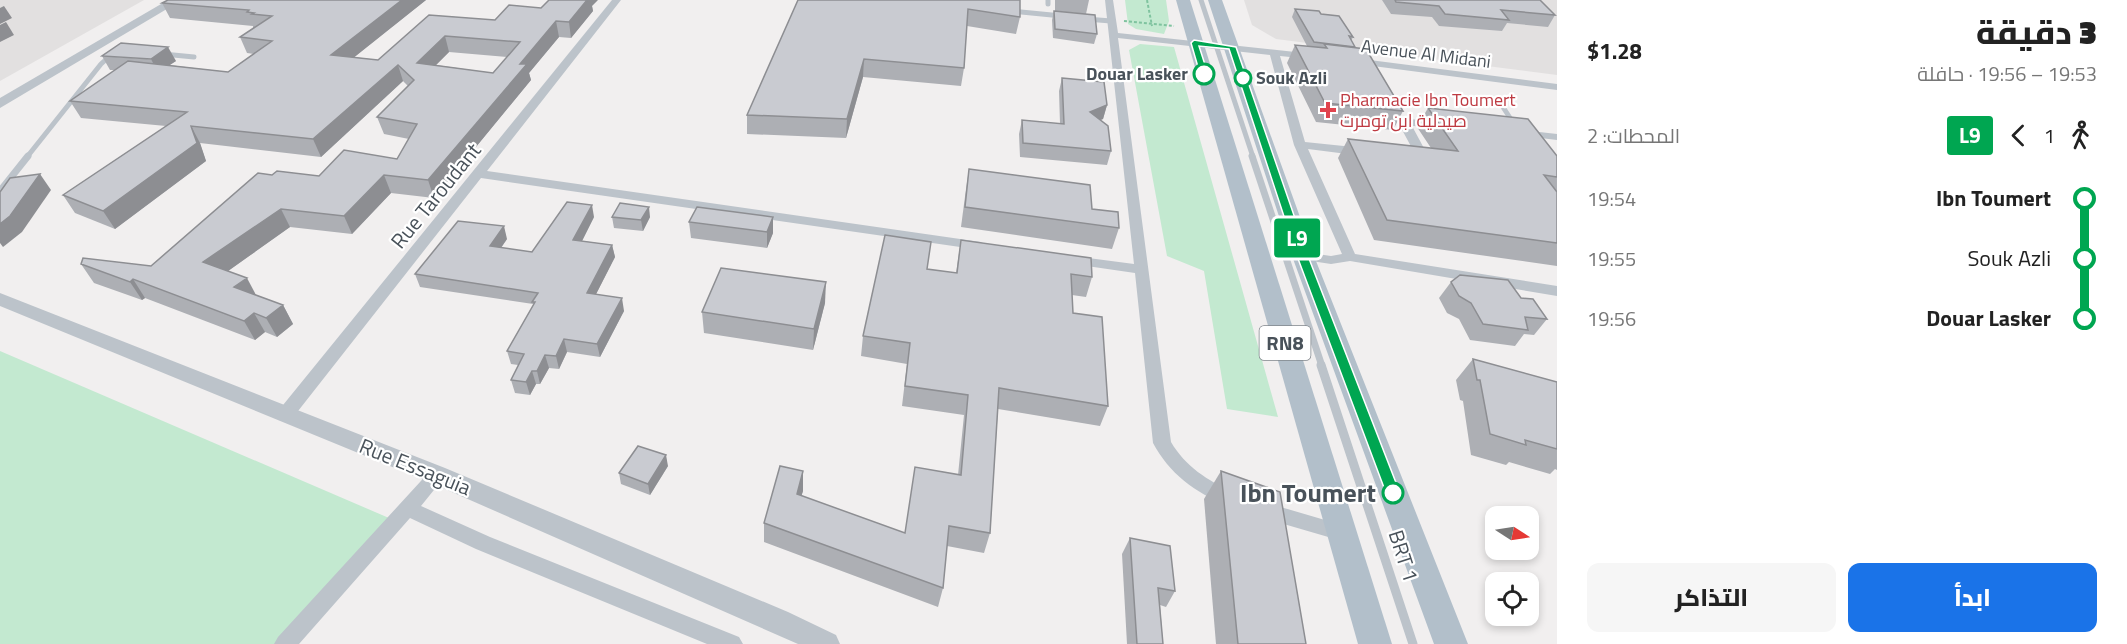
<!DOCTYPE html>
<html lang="ar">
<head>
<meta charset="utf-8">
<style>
	body { margin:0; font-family:"Titillium Web",Cairo,sans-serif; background:#f6f6f6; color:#222; direction:rtl; height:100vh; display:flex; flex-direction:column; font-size:22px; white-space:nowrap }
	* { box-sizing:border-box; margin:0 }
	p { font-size:20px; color:#767676 }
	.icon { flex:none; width:33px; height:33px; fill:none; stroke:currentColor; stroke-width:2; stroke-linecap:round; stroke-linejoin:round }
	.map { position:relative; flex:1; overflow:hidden; direction:ltr }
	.side { display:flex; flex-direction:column; background:#fff; width:570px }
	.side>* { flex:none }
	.badge { padding:0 12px; border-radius:4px; font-size:21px; line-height:39px }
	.needle { width:39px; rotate:102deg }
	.buttons { position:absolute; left:1485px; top:506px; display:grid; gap:12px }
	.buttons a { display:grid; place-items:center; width:54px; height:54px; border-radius:12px; background:#fff; box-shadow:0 3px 9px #0003; font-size:30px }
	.map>.badge { position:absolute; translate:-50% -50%; box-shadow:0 0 0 3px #fff }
	.legs { display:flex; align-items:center; gap:9px; height:66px; padding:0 30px; font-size:20px }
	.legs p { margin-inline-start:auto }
	.headline { display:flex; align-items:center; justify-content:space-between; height:102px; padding:0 30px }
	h1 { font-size:33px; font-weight:800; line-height:45px }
	.action { display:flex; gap:12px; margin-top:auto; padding:12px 30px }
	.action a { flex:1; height:69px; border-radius:12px; background:#1a73e8; color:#fff; font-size:24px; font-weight:800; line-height:69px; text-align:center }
	.action a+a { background:#f6f6f6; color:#222 }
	ul { padding:0 30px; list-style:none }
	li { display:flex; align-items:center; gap:21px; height:60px; font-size:22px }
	li i { display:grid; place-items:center; width:9px; height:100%; margin:0 8px; background:currentColor }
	li i::after { content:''; width:15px; height:15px; margin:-8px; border:4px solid; border-radius:50%; background:#fff }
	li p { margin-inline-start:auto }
	li:first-child i { background:linear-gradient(#0000 50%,currentColor 0) }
	li:last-child i { background:linear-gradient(currentColor 50%,#0000 0) }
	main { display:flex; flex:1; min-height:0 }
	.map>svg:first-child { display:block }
</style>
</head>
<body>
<main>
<section class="side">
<div class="headline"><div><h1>3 دقيقة</h1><p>19:53 – 19:56 · حافلة</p></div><b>$1.28</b></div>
<div class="legs"><svg class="icon" aria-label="walk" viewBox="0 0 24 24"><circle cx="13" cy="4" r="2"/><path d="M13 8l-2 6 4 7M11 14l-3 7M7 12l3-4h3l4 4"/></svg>1<svg class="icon" aria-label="back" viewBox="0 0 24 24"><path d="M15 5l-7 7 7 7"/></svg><b class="badge" style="background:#00a651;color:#fff">L9</b><p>المحطات: 2</p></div>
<ul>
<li><i style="color:#00a651"></i><b>Ibn Toumert</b><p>19:54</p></li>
<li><i style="color:#00a651"></i><span>Souk Azli</span><p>19:55</p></li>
<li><i style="color:#00a651"></i><b>Douar Lasker</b><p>19:56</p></li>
</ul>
<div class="action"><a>ابدأ</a><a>التذاكر</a></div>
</section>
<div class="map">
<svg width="1557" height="644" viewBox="0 0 1557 644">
	<rect width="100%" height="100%" fill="#f1efef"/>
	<!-- education -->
	<g fill="#e2e0e0">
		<polygon points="0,0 144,0 0,81"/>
		<polygon points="1244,0 1557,0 1557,75 1276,39 1252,25"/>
	</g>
	<!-- green -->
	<g fill="#c3e9d0">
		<polygon points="1125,0 1166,0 1169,21 1164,34 1136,29 1128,24"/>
		<polygon points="1140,44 1174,47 1278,417 1227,409 1204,271 1167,256 1129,50"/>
		<polygon points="0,351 389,518 275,644 0,644"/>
	</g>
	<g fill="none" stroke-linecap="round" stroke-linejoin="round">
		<!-- path -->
		<g stroke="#7fc39f" stroke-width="2" stroke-dasharray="3 2" stroke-linecap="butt">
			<polyline points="1147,0 1152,26"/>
			<polyline points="1124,21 1174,26"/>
		</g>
		<!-- service-far2 -->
		<g stroke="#bcc3ca" stroke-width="5">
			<polyline points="1048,0 1048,4"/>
			<polyline points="1201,0 1253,157"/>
			<polyline points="1011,11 1062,16"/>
			<polyline points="1086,19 1111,21"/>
			<polyline points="163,54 194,57"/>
			<polyline points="1499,101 1514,124"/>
			<polyline points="27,157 101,64 112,54"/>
		</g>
		<!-- service-far1 -->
		<g stroke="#bcc3ca" stroke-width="7">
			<polyline points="1252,156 1322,366"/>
			<polyline points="0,191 28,156"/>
		</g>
		<!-- service -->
		<polyline stroke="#bcc3ca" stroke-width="9" points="1321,365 1413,644"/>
		<!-- minor -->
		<g fill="#bcc3ca" fill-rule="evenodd">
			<polygon points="612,0 621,0 487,171 981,242 988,246 981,250 481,178 291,420 285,421 279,420 277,415 279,410"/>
			<path d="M1105,0H1113L1118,33L1314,54V58L1310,59L1280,56L1305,142L1363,148L1369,152L1363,156L1308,149L1355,254L1557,286V296L1350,261L1331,264L1298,259L1296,256L1303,252L1331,256L1342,254L1294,145L1270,55L1118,38L1171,442C1185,466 1208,481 1233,492L1236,497L1233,502L1227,505C1195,493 1169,473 1153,443L1135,273L1073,264L1066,260L1073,256L1134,264Z"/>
			<polygon points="1354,58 1557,84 1557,90 1350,63 1349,61"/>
			<polygon points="1406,119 1441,121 1447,124 1441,127 1412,126 1426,152 1421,159 1408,160 1402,156 1404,153 1414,152 1400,126 1402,120"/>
			<polygon points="1521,130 1557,134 1557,140 1517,135 1517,131"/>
			<polygon points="437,468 443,470 446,475 421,506 490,537 739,637 743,644 707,644 476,549 410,518 299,644 274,644 278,637 431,470"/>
			<polygon points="1267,503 1342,525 1349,527 1351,533 1349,539 1342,541 1260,517 1258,511 1260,505"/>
		</g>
		<!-- tertiary -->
		<g fill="#bcc3ca" fill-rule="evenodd">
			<polygon points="168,0 182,0 0,108 0,98"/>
			<polygon points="0,293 445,468 788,612 836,635 840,644 798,644 429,482 0,306"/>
		</g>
		<!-- primary -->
		<g fill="#b2bfca" fill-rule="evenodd">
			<polygon points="1176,0 1190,0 1392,644 1358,644"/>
			<polygon points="1208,0 1222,0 1314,256 1468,644 1434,644 1292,256"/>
		</g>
	</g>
	<!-- wall -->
	<g fill="#adafb4" fill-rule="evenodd">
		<path d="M168,0H426L354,57L378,60L429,15L495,20L541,8L592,6L593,11L571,38L559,37L529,73L531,80L434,198L391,193L352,234L290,227L228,271L256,295L283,305L293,324L277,337L265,332L255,340L145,298L142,300L94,283L81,264L151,266L272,175L319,176L397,159L409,139L384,134L377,117L408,86L403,81L321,157L200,143L206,161L115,229L75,213L63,195L166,126L81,118L70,101L115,70H110L102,56L176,61L169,65L228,72L254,54L247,53L240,37L253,28V26L170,18L162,3ZM449,52L507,57L493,73L436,65Z"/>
		<polygon points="798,0 1020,0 1020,17 1016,34 967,26 964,68 961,86 863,77 846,138 747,134 747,115"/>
		<polygon points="1055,0 1089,0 1086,14 1055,11"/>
		<polygon points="1382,0 1540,0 1555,15 1548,27 1507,23 1502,31 1439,26 1432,17 1391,14"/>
		<polygon points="1295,9 1321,14 1353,37 1351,41 1355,47 1354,48 1403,111 1393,130 1316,122 1287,63 1295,45 1307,46 1292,17"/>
		<polygon points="1054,11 1097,34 1094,44 1053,38 1052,20"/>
		<polygon points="1062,78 1107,105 1103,119 1100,120 1111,151 1107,165 1020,157 1019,134 1022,120 1060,124 1059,91"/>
		<polygon points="1428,108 1557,156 1557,266 1374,240 1338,158 1348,139 1431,148 1417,127"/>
		<polygon points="969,169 1119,228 1112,249 961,227 966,189"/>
		<polygon points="594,217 582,241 612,245 615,257 596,294 624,311 600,357 567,352 559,369 549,368 540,384 536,384 530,395 515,393 511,380 518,365 511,364 507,351 533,306 533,304 420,287 415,274 507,239 501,248 532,252"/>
		<polygon points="612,217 650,217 643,231 614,228"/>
		<polygon points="773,217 773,233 767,248 691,238 689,222"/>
		<polygon points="961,240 1092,277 1086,297 1072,295 1073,313 1108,406 1100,426 998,409 990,533 984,553 947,546 943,588 938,607 764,542 764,523 803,471 803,491 801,496 904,533 958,475 964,415 902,406 907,364 861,356 863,336 956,273"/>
		<polygon points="1451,282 1521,298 1547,319 1534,335 1524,334 1515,346 1470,340 1459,319 1447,313 1439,298"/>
		<polygon points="825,303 813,350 704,333 702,312"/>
		<polygon points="1473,359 1557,382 1557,470 1555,469 1550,474 1509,462 1506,465 1471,455 1463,401 1460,400 1456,380"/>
		<polygon points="668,466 650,495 621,484 619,473"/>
		<polygon points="1221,471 1306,644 1216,644 1204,499"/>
		<polygon points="1130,538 1175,591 1166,607 1160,605 1163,644 1127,644 1122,554"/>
	</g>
	<!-- shaded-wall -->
	<g fill="#8d8e92">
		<polygon points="402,0 426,0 337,71 331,55"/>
		<polygon points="587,0 598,0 592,6 593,11 571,38 569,22"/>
		<polygon points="4,6 12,18 0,24 0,8"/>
		<polygon points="556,21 559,37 529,73 531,80 434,198 428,180 520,64"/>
		<polygon points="6,22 14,35 0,42 0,25"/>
		<polygon points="445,36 449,52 422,79 417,63"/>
		<polygon points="168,47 176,61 158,73 151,59"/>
		<polygon points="864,59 863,77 846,138 847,119"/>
		<polygon points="398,65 403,81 321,157 313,139"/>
		<polygon points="1107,105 1103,119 1086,126 1090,112"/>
		<polygon points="191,126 200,143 206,161 115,229 103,211"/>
		<polygon points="40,174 51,190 22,232 3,247 0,243 0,224"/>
		<polygon points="384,175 391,193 352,234 344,216"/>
		<polygon points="592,205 594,217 576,253 573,240"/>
		<polygon points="649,207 650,217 643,231 641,220"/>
		<polygon points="281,209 290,227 214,281 203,262"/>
		<polygon points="773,217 773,233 767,248 767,232"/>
		<polygon points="504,226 507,239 493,259 490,246"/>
		<polygon points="612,245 615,257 590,306 587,293"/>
		<polygon points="247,278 257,297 234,287"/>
		<polygon points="133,279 145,298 142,300 130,282"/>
		<polygon points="826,282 825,303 813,350 814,329"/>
		<polygon points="622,298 624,311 600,357 597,344"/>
		<polygon points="283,305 293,324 277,337 266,318"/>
		<polygon points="254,313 265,332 255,340 244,321"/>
		<polygon points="564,339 567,352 559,369 556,356"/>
		<polygon points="545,355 549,368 540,384 537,371"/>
		<polygon points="532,371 536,384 530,395 526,382"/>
		<polygon points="666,455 668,466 650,495 648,484"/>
		<polygon points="803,471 803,491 796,514 797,494"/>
	</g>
	<!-- building -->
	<g fill="#c9cbd1" stroke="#8d8e92" stroke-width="1.5" fill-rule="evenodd">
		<path d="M168,0H402L331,55L378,60L429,15L495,20L509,5L541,8L549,0H587L569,22L556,21L520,64H527L428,180L384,175L344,216L281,209L203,262L247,278L234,287L283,305L266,318L254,313L244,321L133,279L130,282L81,264L83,258L151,266L258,173L272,175L277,171L319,176L344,150L397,159L417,124L377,117L414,80L398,65L313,139L191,126L197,143L103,211L63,195L187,112L70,101L128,61L228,72L272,41L240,37L272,16L252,14L254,13L247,12L249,10L162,3ZM445,36L520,42L493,73L417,63Z"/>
		<polygon points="798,0 1020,0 1020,17 968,9 964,68 864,59 847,119 747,115"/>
		<polygon points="1395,0 1540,0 1555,15 1501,10 1509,20 1445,14 1439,6 1396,2"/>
		<polygon points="1295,9 1319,11 1321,14 1339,16 1353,37 1349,36 1355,47 1314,42"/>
		<polygon points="1054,11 1095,15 1097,34 1055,29"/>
		<polygon points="121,43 168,47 151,59 102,56"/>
		<polygon points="1324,44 1366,49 1403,111 1325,103 1295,45 1327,48"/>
		<polygon points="1062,78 1104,82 1107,105 1090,112 1108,126 1111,151 1023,143 1022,120 1064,124"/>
		<polygon points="1428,108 1528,119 1557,156 1557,177 1544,175 1557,192 1557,243 1387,220 1348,139 1458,151"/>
		<polygon points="969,169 1090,185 1092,209 1118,212 1119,228 965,207"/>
		<polygon points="40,174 10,216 0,224 0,192 10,178"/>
		<polygon points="567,202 592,205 573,240 612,245 587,293 622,298 597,344 564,339 556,356 545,355 537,371 532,371 526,382 511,380 524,354 507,351 535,302 532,302 538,293 415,274 458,221 504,226 490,246 532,252"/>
		<polygon points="620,203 649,207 641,220 612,217"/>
		<polygon points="697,207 773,217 767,232 689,222"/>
		<polygon points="885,235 931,242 927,269 957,273 961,240 1091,258 1092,277 1071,274 1073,313 1102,317 1108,406 999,388 990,533 949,526 943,588 764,523 780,466 803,471 797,494 905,533 915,467 961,475 968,395 905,386 910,343 863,336"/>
		<polygon points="721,268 826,282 814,329 702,312"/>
		<polygon points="1460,275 1508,280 1521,298 1533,299 1547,319 1525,317 1528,330 1483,324 1471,303 1459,296 1451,282"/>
		<polygon points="1473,359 1557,382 1557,449 1525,440 1526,445 1490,434 1480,380 1477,380"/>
		<polygon points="638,446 666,455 648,484 619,473"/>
		<polygon points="1221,471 1280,492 1306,644 1238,644"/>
		<polygon points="1130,538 1170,546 1175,591 1158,588 1163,644 1137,644"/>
	</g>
	<!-- line-1 -->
	<polygon fill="#00a651" stroke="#fff" stroke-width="1.5" points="1194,40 1236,47 1308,256 1400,493 1398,497 1388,497 1386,493 1297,256 1229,49 1199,46 1208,74 1204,76 1200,74 1191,43"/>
	<!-- markers -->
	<g fill="#fff" stroke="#00a651" stroke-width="3">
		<circle cx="1204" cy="74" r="10"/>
		<circle cx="1243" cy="78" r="8"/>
		<circle cx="1393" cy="493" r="10"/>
	</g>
	<path fill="#e0444e" stroke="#fff" stroke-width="2" d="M1325 101h6v6h6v6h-6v6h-6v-6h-6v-6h6z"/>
	<g text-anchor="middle" stroke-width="4.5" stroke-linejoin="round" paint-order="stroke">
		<!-- far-street labels -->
		<g font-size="18" fill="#49525a" stroke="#fff">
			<text transform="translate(1426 54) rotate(7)" y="6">Avenue Al Midani</text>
		</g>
		<!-- far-stop labels -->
		<g font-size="18" font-weight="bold" fill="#49525a" stroke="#fff" text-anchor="end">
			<text x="1188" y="80">Douar Lasker</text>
			<text x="1256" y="84" text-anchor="start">Souk Azli</text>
		</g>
		<!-- far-health labels -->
		<g font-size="18" fill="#be3a42" stroke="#fff" text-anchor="start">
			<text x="1340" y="106">Pharmacie Ibn Toumert<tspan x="1340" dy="21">صيدلية ابن تومرت</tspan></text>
		</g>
		<!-- shield labels -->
		<rect fill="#fff" stroke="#80868c" stroke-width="1.5" x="1259.5" y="326" width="51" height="34" rx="4.5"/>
		<g font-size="20" font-weight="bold" fill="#49525a">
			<text x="1285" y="350">RN8</text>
		</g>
		<!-- street labels -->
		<g font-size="21" fill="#49525a" stroke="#fff">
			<text transform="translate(436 196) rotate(-51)" y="7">Rue Taroudant</text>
			<text transform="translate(415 467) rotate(22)" y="7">Rue Essaguia</text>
			<text transform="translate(1403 556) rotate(72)" y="7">BRT 1</text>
		</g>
		<!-- near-stop labels -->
		<g font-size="26" font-weight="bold" fill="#49525a" stroke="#fff" text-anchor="end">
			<text x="1376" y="502">Ibn Toumert</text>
		</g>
	</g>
</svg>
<div class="buttons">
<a><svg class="needle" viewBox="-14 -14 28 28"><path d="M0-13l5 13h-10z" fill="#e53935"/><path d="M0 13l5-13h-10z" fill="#767676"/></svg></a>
<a><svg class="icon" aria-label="locate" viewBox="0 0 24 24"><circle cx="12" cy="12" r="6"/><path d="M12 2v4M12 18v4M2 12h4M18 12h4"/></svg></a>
</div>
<b class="badge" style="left:1297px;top:238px;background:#00a651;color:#fff">L9</b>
</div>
</main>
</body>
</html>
